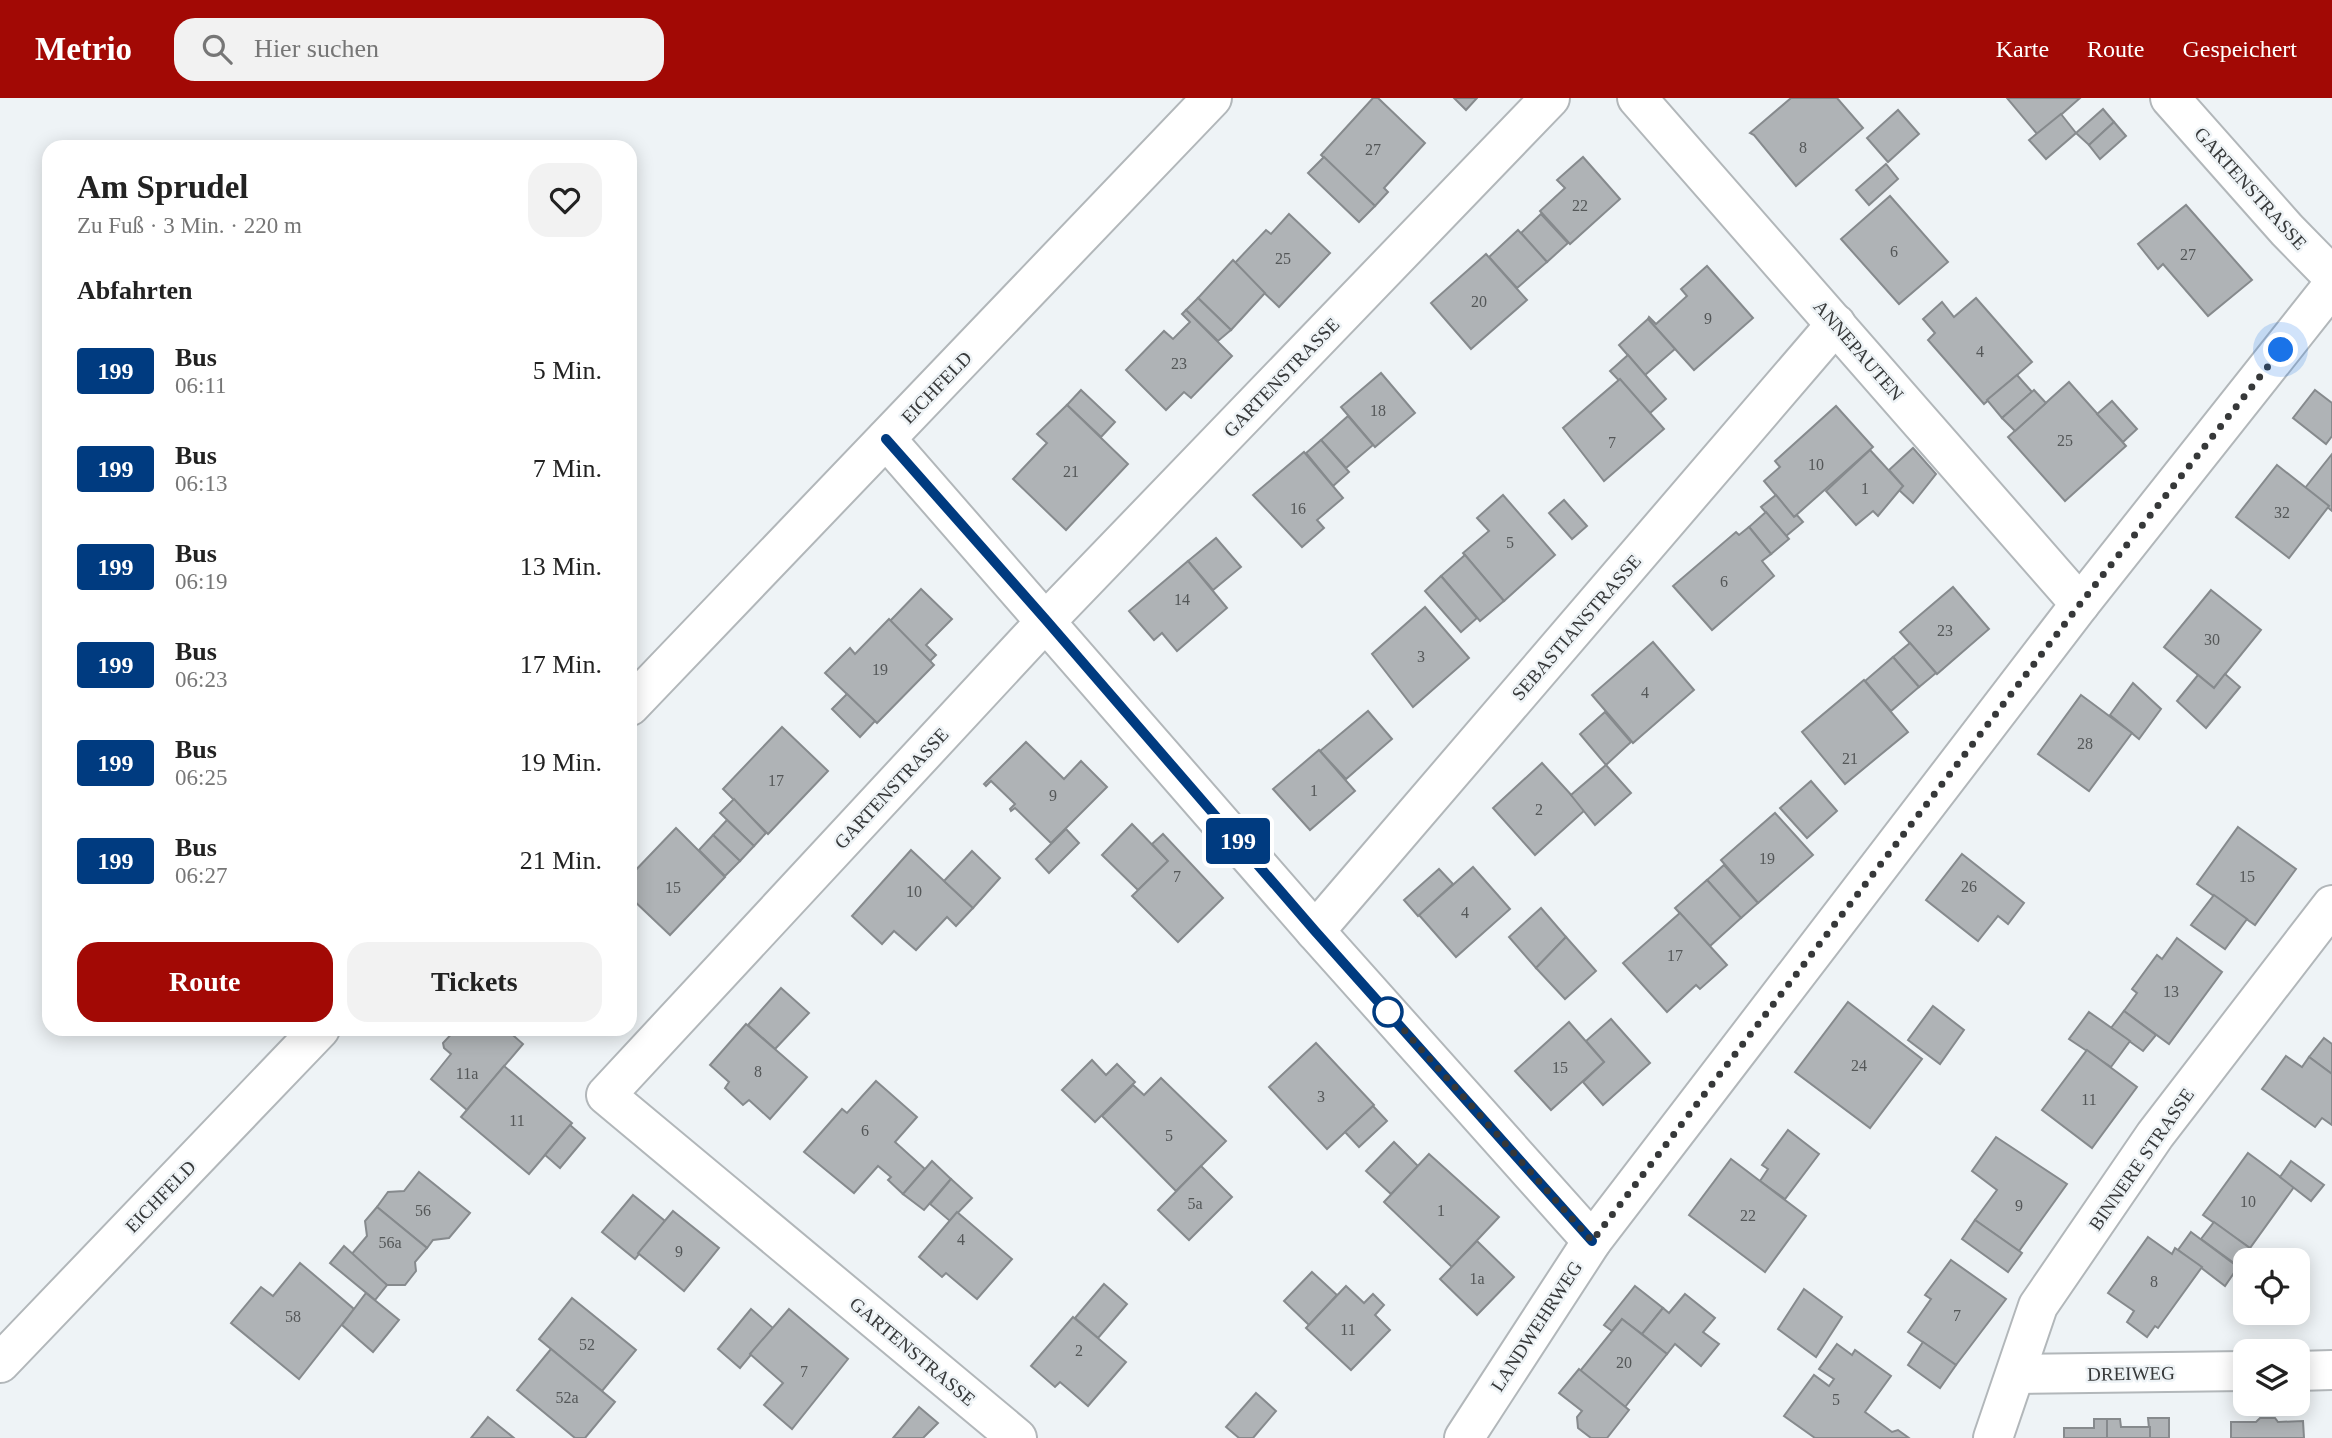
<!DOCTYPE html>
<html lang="de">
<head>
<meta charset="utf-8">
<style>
	body { margin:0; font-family:"Times New Roman",serif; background:#f2f2f2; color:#222; height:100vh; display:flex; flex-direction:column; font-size:26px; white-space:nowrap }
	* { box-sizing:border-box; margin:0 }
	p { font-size:23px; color:#767676 }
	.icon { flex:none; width:38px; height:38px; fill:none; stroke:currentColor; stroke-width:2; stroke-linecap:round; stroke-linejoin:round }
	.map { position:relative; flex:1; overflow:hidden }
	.sheet { position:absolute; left:42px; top:42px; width:595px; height:896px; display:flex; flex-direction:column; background:#fff; border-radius:21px; box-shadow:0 4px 18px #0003 }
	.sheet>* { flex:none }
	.badge { padding:0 14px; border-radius:5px; font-size:24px; line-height:46px }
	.buttons { position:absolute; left:2233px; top:1150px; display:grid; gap:14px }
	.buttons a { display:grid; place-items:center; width:77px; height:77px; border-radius:14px; background:#fff; box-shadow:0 4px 18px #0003; font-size:35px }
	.you { position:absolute; width:35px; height:35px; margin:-18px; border:5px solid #fff; border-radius:50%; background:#1a73e8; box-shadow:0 0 0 10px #1a73e833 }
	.map>.badge { position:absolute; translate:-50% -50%; box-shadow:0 0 0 4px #fff }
	h2 { padding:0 35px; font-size:26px; line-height:63px }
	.round { display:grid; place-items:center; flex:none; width:74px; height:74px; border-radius:21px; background:#f2f2f2 }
	.overview { display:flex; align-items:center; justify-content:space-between; height:119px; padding:0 35px }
	h1 { font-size:33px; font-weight:600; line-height:52px }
	.button { display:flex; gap:14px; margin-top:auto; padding:14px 35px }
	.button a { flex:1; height:80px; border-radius:21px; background:#a20905; color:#fff; font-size:28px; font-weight:600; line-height:80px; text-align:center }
	.button a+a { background:#f2f2f2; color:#222 }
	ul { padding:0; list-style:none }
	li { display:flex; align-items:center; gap:21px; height:98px; padding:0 35px }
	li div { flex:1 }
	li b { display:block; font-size:26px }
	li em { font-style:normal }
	li .badge { min-width:77px; font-weight:700; text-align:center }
	header { display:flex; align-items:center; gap:42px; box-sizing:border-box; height:98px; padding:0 35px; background:#a20905; color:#fff }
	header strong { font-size:33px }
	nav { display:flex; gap:38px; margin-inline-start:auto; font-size:24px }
	.search { width:490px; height:63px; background:#f2f2f2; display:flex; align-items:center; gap:18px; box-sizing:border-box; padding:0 24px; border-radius:21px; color:#767676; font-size:26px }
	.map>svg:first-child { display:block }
</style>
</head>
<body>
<header>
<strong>Metrio</strong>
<div class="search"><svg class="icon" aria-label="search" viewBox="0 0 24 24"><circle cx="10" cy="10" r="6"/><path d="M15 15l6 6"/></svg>Hier suchen</div>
<nav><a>Karte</a><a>Route</a><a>Gespeichert</a></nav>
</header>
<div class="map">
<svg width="2332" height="1340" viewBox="0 0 2332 1340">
	<rect width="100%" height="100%" fill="#eef3f6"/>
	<!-- building -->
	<g fill="#afb3b6" stroke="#868a8d" stroke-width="2">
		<polygon points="1373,0 1378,0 1425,45 1384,90 1388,94 1375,108 1321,57"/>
		<polygon points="1454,0 1477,0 1466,12"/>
		<polygon points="1791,0 1837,0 1863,30 1796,88 1754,37 1750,35"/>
		<polygon points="2007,0 2080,0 2038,37"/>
		<polygon points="2103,11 2114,24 2089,47 2076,35"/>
		<polygon points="1898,12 1919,36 1888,64 1867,40"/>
		<polygon points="2061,16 2076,35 2046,61 2029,42"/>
		<polygon points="2114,24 2126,38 2100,61 2089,47"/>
		<polygon points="1324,59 1375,108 1359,124 1308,75"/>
		<polygon points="1583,59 1620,101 1570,146 1540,113 1565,90 1557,82"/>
		<polygon points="1886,66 1898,81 1869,107 1856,92"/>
		<polygon points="1890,98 1948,164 1899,206 1841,141"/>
		<polygon points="2186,107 2252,182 2208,218 2163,166 2158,171 2138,146"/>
		<polygon points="1289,116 1330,155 1279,209 1234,166 1266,132 1271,136"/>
		<polygon points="1541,116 1568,145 1547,164 1521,135"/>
		<polygon points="1518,132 1547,164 1517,190 1489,159"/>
		<polygon points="1486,156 1527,202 1471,251 1431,205"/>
		<polygon points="1233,162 1265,195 1231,232 1198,200"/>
		<polygon points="1707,168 1753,220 1694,272 1648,221 1649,219 1656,226 1687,198 1681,191"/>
		<polygon points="1198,200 1231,232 1218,243 1186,212"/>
		<polygon points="1976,200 2032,264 1984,306 1928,242 1935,235 1923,221 1942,204 1954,219"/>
		<polygon points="1186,212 1232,258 1191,300 1184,294 1166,312 1126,272 1164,233 1173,241 1190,224 1182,216"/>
		<polygon points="1648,221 1675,251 1645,277 1619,247"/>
		<polygon points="1628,257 1666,301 1650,315 1610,273"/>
		<polygon points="1381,275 1415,315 1375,349 1341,309"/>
		<polygon points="2017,277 2032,294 2002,320 1987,302"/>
		<polygon points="1620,281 1664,331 1604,383 1563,330"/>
		<polygon points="2069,284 2126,348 2065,403 2008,339"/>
		<polygon points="1081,292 1115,324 1101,339 1067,307"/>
		<polygon points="2034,292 2046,305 2015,333 2002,320"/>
		<polygon points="2315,292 2332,305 2332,338 2326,346 2293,320"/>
		<polygon points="2112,303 2137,331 2123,344 2097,316"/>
		<polygon points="1067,307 1128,366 1066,432 1013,381 1047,345 1037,336"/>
		<polygon points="1836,308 1873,349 1794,419 1764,383 1780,369 1775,363"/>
		<polygon points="1348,318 1373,347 1346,370 1321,342"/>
		<polygon points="1321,342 1349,374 1333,388 1306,355"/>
		<polygon points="1913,350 1936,376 1913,405 1899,392 1903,388 1889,372"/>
		<polygon points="1870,352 1903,388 1878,418 1873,413 1856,427 1826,393"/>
		<polygon points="1304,354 1343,400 1317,422 1324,430 1302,449 1253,397"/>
		<polygon points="2332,356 2332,413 2305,390"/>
		<polygon points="2277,367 2329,408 2289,460 2236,419"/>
		<polygon points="1503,397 1555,457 1504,503 1463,455 1489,433 1477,420"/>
		<polygon points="1776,397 1794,419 1797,417 1803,424 1786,438 1761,409"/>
		<polygon points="1564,402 1587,428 1572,441 1549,415"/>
		<polygon points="1766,414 1789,441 1771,456 1749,429"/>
		<polygon points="1749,429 1771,456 1762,463 1774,478 1712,532 1673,488 1736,434 1739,437"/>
		<polygon points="1216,440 1241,469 1213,492 1188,463"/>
		<polygon points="1465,457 1504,503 1480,523 1441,478"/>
		<polygon points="1188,463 1227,510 1177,553 1162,535 1154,542 1129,513"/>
		<polygon points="1441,478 1477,520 1461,534 1425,493"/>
		<polygon points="1953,489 1989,531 1937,576 1900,534"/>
		<polygon points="921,491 952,521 926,547 936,557 930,563 890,523"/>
		<polygon points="2211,492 2261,532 2214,590 2164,549"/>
		<polygon points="1425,509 1469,560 1413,609 1372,556"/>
		<polygon points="889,521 934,567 877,625 825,575 850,550 855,556"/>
		<polygon points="1653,544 1694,592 1633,645 1592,597"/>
		<polygon points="1910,545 1936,575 1919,589 1893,559"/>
		<polygon points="1893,559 1919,589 1891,613 1865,583"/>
		<polygon points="2225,576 2240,589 2206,630 2177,603 2198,577 2214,590"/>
		<polygon points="1864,582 1908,634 1845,686 1802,634"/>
		<polygon points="2133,585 2161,611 2139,641 2110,617"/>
		<polygon points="847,596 875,623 860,639 832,611"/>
		<polygon points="2081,597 2132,635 2089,693 2038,656"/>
		<polygon points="1368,613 1392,641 1346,681 1320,653"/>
		<polygon points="1605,614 1631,644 1606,667 1580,636"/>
		<polygon points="782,629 828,673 768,736 723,691"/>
		<polygon points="1026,644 1064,681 1081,663 1107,689 1051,745 1015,710 1011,713 1010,711 1015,706 991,683 986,688 984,686"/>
		<polygon points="1319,652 1355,693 1310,732 1273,691"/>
		<polygon points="1542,665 1585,712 1535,757 1493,710"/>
		<polygon points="1606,667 1631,695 1595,727 1571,697"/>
		<polygon points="1811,683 1837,713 1807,740 1780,710"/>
		<polygon points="734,701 766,735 754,748 720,715"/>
		<polygon points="1775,715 1813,757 1758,805 1721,762"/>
		<polygon points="727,722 754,748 740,763 713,737"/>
		<polygon points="1132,726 1168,763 1138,792 1102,757"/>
		<polygon points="2238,729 2296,771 2255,827 2197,786"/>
		<polygon points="676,730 725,779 670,837 630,799 630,778"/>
		<polygon points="1066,731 1079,745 1049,775 1036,761"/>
		<polygon points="1163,736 1223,800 1178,844 1132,798 1168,763 1152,746"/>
		<polygon points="713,737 740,763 725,778 699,752"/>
		<polygon points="911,752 973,810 956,828 947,819 916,852 894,833 882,846 852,818"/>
		<polygon points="972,753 1000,780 973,810 944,783"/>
		<polygon points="1962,756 2024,805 2008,826 1998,818 1978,843 1926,802"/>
		<polygon points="1724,767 1758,805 1741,820 1707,782"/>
		<polygon points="1473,769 1510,811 1456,859 1419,817"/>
		<polygon points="1439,771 1453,786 1418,818 1404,802"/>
		<polygon points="1707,782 1741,820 1710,848 1675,810"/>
		<polygon points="2214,797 2247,821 2225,851 2191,827"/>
		<polygon points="1541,810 1566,839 1536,870 1509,839"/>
		<polygon points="1680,815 1727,867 1700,891 1696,887 1667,914 1623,865"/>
		<polygon points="1566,839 1596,873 1565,901 1536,870"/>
		<polygon points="2177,840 2222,874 2169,946 2124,913 2137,895 2132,891 2157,857 2162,861"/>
		<polygon points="781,890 809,915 775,951 748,927"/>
		<polygon points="1848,904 1922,961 1870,1030 1795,974"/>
		<polygon points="1933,908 1964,932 1940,966 1908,942"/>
		<polygon points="2124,913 2156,937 2143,953 2111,930"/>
		<polygon points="2089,914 2130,943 2111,969 2069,941"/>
		<polygon points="1611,921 1650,965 1603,1007 1583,984 1604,964 1586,943"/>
		<polygon points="1569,924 1604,964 1551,1012 1515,973"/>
		<polygon points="746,926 807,979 770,1021 749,1002 743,1007 725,990 729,984 710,967"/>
		<polygon points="456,931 506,931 523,946 467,1012 431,981 451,956 444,950 443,945"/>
		<polygon points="2324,940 2332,946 2332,976 2309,959"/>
		<polygon points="1316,945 1374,1007 1327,1051 1269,989"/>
		<polygon points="2087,952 2137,989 2092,1050 2042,1012"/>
		<polygon points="2286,958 2302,969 2309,959 2332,976 2332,1027 2322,1020 2315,1029 2262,991"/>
		<polygon points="1092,962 1106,977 1117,966 1135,984 1095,1024 1062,992"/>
		<polygon points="504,968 572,1025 529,1076 461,1019"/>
		<polygon points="1161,980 1226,1043 1176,1093 1102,1018 1133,987 1144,997"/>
		<polygon points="876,983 917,1019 895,1044 925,1071 903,1096 888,1082 891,1079 878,1068 854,1095 804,1054 842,1011 847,1015"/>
		<polygon points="1373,1008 1387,1023 1359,1049 1345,1034"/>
		<polygon points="570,1027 585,1040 560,1070 545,1057"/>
		<polygon points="1788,1032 1819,1056 1785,1101 1760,1083 1768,1071 1762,1067"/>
		<polygon points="1996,1039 2067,1086 2019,1153 1975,1122 1997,1092 1972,1073"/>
		<polygon points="1394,1044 1418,1068 1391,1096 1366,1073"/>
		<polygon points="2248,1055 2294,1089 2250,1150 2203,1117"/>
		<polygon points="1429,1056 1499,1119 1452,1169 1384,1104"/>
		<polygon points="1731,1061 1806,1118 1765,1174 1689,1117"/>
		<polygon points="932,1063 951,1081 924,1112 903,1096"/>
		<polygon points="2291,1063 2324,1087 2311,1103 2280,1079"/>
		<polygon points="1201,1068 1232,1099 1189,1142 1158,1112"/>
		<polygon points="419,1074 470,1115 449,1140 433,1142 427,1150 377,1109 388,1094 404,1093"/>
		<polygon points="951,1081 972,1100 950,1123 930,1106"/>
		<polygon points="633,1097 665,1123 635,1161 602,1134"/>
		<polygon points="377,1109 427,1150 415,1164 416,1173 405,1187 387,1187 351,1157 367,1138 365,1123"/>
		<polygon points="673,1113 719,1150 684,1193 638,1155"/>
		<polygon points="957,1114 1012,1161 977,1201 946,1175 942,1179 919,1159"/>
		<polygon points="1975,1122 2022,1155 2008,1174 1962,1141"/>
		<polygon points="2214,1124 2258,1156 2253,1162 2245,1162 2245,1173 2201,1141"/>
		<polygon points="2191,1134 2238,1169 2225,1188 2178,1152"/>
		<polygon points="2148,1139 2172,1156 2175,1150 2202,1169 2158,1230 2155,1228 2147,1239 2127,1224 2134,1213 2108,1195"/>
		<polygon points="1477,1143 1514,1179 1477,1217 1440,1181"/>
		<polygon points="344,1148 387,1187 375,1202 330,1165"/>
		<polygon points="1951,1162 2006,1201 1956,1267 1908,1234 1931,1201 1925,1197"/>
		<polygon points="300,1165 354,1211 299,1281 231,1225 261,1189 273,1198"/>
		<polygon points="1312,1174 1337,1197 1309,1227 1284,1203"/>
		<polygon points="1104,1186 1127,1206 1098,1240 1075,1220"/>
		<polygon points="1346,1188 1364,1205 1373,1196 1384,1207 1375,1217 1390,1232 1351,1272 1306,1230"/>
		<polygon points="1635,1188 1663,1210 1642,1236 1622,1221 1612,1233 1604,1227"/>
		<polygon points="1804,1191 1842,1219 1816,1259 1778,1231"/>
		<polygon points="366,1195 399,1222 373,1254 342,1227"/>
		<polygon points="1685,1196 1715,1220 1703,1234 1719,1246 1701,1268 1675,1246 1667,1256 1642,1236 1663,1210 1669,1215"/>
		<polygon points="572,1200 636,1252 602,1293 539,1241"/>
		<polygon points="751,1211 773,1230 740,1270 718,1251"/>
		<polygon points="789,1211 848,1261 792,1331 764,1307 783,1285 750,1256"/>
		<polygon points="1073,1219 1126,1264 1088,1308 1060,1284 1055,1289 1031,1268"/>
		<polygon points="1622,1221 1667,1256 1625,1309 1580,1273"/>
		<polygon points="1923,1244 1956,1267 1940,1290 1908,1267"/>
		<polygon points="1837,1246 1852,1257 1855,1252 1891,1278 1865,1314 1892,1334 1898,1332 1909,1340 1815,1340 1784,1318 1814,1277 1829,1288 1834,1281 1819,1271"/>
		<polygon points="551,1251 615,1304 585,1340 575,1340 517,1292"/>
		<polygon points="1579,1271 1629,1312 1607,1340 1591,1340 1578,1330 1577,1319 1582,1313 1559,1295"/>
		<polygon points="1256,1295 1276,1313 1253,1340 1239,1340 1226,1329"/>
		<polygon points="919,1309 938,1325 923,1340 893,1340"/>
		<polygon points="488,1319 514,1340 471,1340"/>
		<polygon points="2148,1320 2169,1320 2169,1340 2150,1340"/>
		<polygon points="2260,1320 2275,1320 2278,1324 2303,1323 2304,1340 2231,1340 2231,1324 2256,1324"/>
		<polygon points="2094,1321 2107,1321 2107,1340 2064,1340 2064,1330 2094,1330"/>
		<polygon points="2107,1321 2120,1321 2121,1329 2150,1329 2150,1340 2107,1340"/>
	</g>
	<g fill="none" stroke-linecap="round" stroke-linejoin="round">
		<!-- minor casing -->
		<g stroke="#b2b7ba" stroke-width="42">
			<g id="minor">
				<polyline points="1637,0 2080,506"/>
				<polyline points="2170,0 2287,132 2332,178"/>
				<polyline points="886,341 1315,833 1592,1143"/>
				<polyline points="1315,833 1836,226"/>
				<polyline points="2298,1273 2332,1272"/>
				<polyline points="2016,1276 2245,1273"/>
				<polyline points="1017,1340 606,997 1047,522 1550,0"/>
				<polyline points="1464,1340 1592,1143 2080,506 2332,188"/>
				<polyline points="1993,1340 2038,1208 2155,1037 2332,807"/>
			</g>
		</g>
		<!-- major casing -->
		<g stroke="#b2b7ba" stroke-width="42">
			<g id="major">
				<polyline points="630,608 1212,0"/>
				<polyline points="0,1265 320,931"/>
			</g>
		</g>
		<!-- minor -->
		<use href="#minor" stroke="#fff" stroke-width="38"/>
		<!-- major -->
		<use href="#major" stroke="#fff" stroke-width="38"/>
	</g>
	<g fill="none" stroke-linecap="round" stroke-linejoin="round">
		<!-- line casing -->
		<g stroke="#fff" stroke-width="16">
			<polyline id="line" points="886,341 1046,522 1315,833 1592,1143"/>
		</g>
		<!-- line -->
		<use href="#line" stroke="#003b80" stroke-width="10"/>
		<!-- walk -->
		<polyline stroke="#363839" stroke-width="7" stroke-dasharray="0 12.6" points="1388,914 1592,1143 2080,506 2281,252"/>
	</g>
	<!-- markers -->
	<circle fill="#fff" stroke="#003b80" stroke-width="3.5" cx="1388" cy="914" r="14"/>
	<g text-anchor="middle" stroke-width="5" stroke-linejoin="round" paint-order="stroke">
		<!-- number labels -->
		<g font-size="16" fill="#545758">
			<text x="1803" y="55">8</text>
			<text x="1373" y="57">27</text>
			<text x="1580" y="113">22</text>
			<text x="1894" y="159">6</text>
			<text x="2188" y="162">27</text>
			<text x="1283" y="166">25</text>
			<text x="1479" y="209">20</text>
			<text x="1708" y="226">9</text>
			<text x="1980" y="259">4</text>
			<text x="1179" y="271">23</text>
			<text x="1378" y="318">18</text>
			<text x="2065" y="348">25</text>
			<text x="1612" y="350">7</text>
			<text x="1816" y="372">10</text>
			<text x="1071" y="379">21</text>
			<text x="1865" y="396">1</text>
			<text x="1298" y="416">16</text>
			<text x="2282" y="420">32</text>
			<text x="1510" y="450">5</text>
			<text x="1724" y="489">6</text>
			<text x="1182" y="507">14</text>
			<text x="1945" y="538">23</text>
			<text x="2212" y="547">30</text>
			<text x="1421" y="564">3</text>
			<text x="880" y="577">19</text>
			<text x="1645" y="600">4</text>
			<text x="2085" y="651">28</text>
			<text x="1850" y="666">21</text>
			<text x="776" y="688">17</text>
			<text x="1314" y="698">1</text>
			<text x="1053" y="703">9</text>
			<text x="1539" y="717">2</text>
			<text x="1767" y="766">19</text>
			<text x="1177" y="784">7</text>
			<text x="2247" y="784">15</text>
			<text x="1969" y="794">26</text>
			<text x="673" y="795">15</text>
			<text x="914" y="799">10</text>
			<text x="1465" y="820">4</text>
			<text x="1675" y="863">17</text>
			<text x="2171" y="899">13</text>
			<text x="1859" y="973">24</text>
			<text x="1560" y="975">15</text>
			<text x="758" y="979">8</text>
			<text x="467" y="981">11a</text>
			<text x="1321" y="1004">3</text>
			<text x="2089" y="1007">11</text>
			<text x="517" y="1028">11</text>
			<text x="865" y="1038">6</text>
			<text x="1169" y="1043">5</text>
			<text x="2248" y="1109">10</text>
			<text x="1195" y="1111">5a</text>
			<text x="2019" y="1113">9</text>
			<text x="423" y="1118">56</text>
			<text x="1441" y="1118">1</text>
			<text x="1748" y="1123">22</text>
			<text x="961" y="1147">4</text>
			<text x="390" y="1150">56a</text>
			<text x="679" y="1159">9</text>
			<text x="1477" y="1186">1a</text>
			<text x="2154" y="1189">8</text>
			<text x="1957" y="1223">7</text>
			<text x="293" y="1224">58</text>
			<text x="1348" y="1237">11</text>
			<text x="587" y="1252">52</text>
			<text x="1079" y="1258">2</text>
			<text x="1624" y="1270">20</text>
			<text x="804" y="1279">7</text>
			<text x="567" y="1305">52a</text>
			<text x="1836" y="1307">5</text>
		</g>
		<!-- street labels -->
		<g font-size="19" fill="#363839" stroke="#eef3f6">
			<text transform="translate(2251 90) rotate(48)" y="7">GARTENSTRASSE</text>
			<text transform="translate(1859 252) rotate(49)" y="7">ANNEPAUTEN</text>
			<text transform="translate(1281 279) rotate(-46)" y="7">GARTENSTRASSE</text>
			<text transform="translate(936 289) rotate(-46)" y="7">EICHFELD</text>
			<text transform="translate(1576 529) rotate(-49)" y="7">SEBASTIANSTRASSE</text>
			<text transform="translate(891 690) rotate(-47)" y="7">GARTENSTRASSE</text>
			<text transform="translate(2141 1061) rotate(-55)" y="7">BINNERE STRASSE</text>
			<text transform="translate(160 1098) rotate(-46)" y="7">EICHFELD</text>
			<text transform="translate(1536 1228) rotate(-57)" y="7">LANDWEHRWEG</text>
			<text transform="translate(913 1253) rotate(40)" y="7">GARTENSTRASSE</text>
			<text transform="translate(2131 1275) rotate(-1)" y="7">DREIWEG</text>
		</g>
	</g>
</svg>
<div class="buttons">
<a><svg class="icon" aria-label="locate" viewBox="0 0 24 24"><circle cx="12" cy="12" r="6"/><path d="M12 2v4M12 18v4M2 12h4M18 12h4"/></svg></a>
<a><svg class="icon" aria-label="layers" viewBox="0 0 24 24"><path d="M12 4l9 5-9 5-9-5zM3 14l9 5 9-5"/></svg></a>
</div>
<div class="you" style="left:2281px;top:252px"></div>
<b class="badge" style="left:1238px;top:743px;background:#003b80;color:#fff">199</b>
<section class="sheet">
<div class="overview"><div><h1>Am Sprudel</h1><p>Zu Fuß · 3 Min. · 220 m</p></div><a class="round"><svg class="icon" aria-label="heart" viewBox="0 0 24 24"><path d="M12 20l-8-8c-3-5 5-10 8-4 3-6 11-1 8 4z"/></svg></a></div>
<h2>Abfahrten</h2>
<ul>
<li><span class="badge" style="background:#003b80;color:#fff">199</span><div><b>Bus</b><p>06:11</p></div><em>5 Min.</em></li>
<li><span class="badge" style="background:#003b80;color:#fff">199</span><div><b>Bus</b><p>06:13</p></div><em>7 Min.</em></li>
<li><span class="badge" style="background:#003b80;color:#fff">199</span><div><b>Bus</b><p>06:19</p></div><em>13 Min.</em></li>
<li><span class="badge" style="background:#003b80;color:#fff">199</span><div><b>Bus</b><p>06:23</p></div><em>17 Min.</em></li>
<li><span class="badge" style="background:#003b80;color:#fff">199</span><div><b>Bus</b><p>06:25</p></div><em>19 Min.</em></li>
<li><span class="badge" style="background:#003b80;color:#fff">199</span><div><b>Bus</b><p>06:27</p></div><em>21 Min.</em></li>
</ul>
<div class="button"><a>Route</a><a>Tickets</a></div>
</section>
</div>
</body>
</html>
